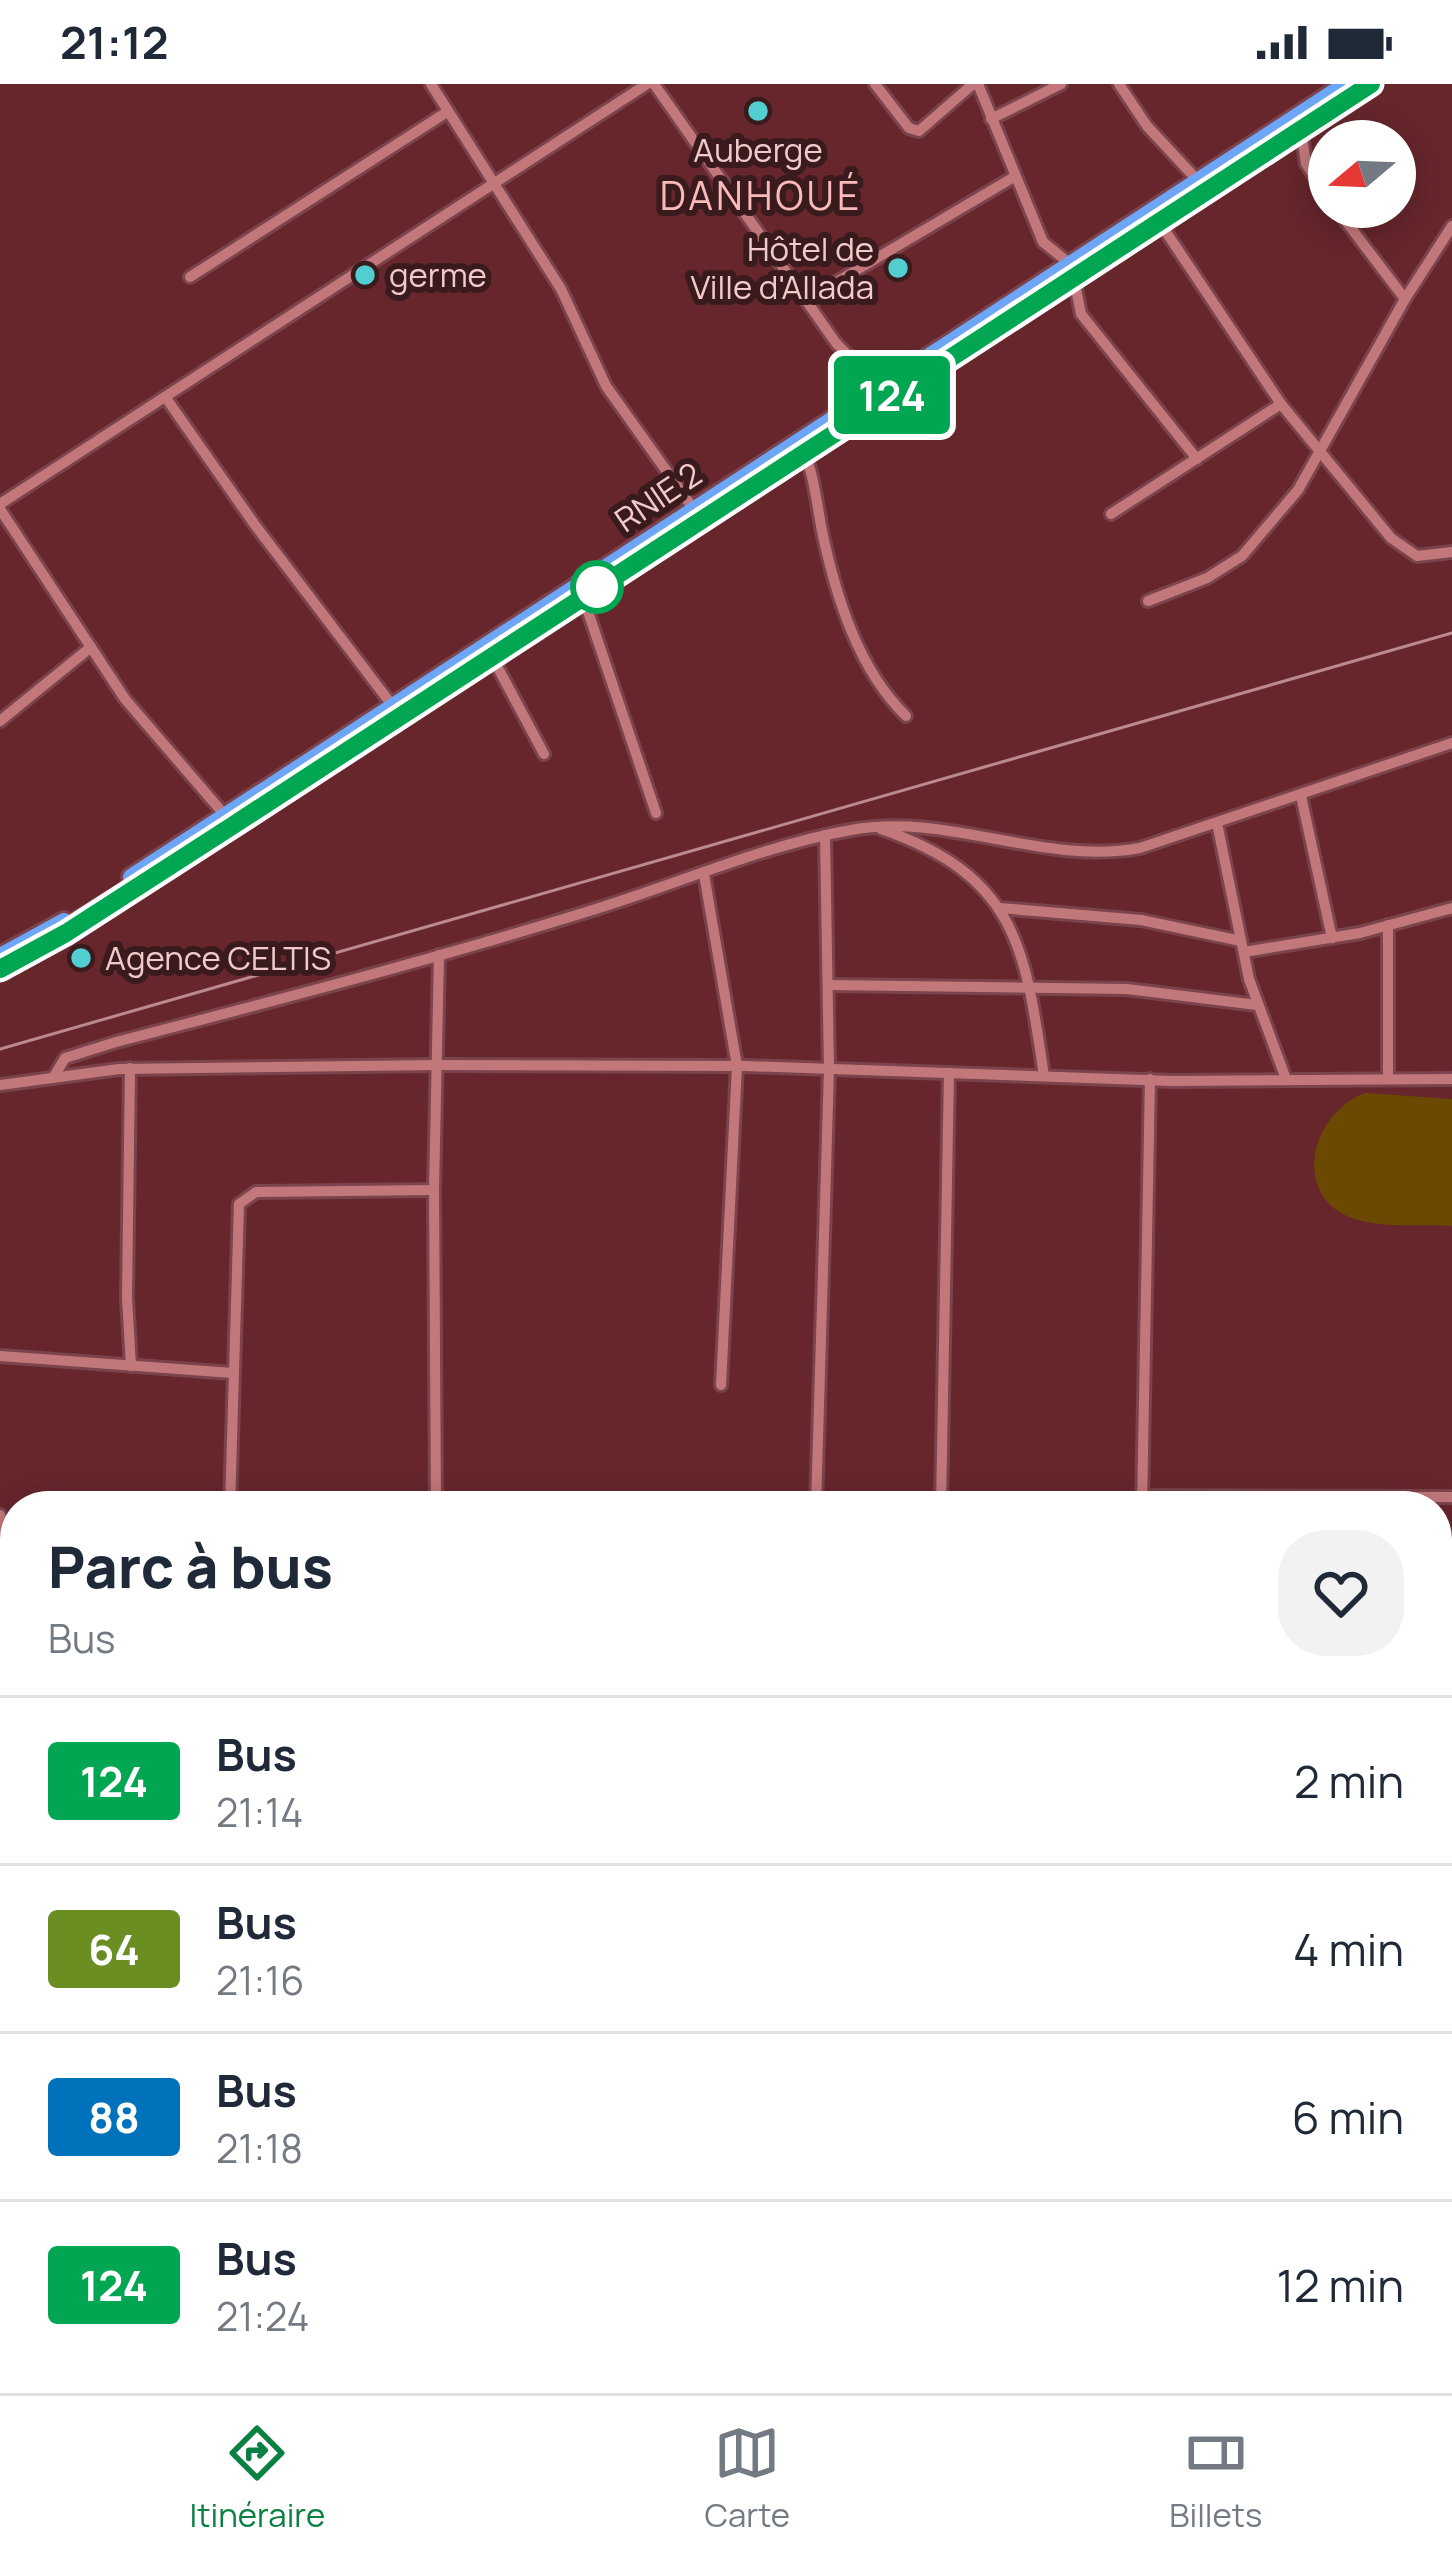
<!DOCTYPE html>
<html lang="fr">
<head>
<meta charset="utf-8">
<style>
	body { margin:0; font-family:Manrope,sans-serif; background:#f2f2f3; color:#1f2937; height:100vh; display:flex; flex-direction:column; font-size:45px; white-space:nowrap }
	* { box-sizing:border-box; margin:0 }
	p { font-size:39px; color:#747a83 }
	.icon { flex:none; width:66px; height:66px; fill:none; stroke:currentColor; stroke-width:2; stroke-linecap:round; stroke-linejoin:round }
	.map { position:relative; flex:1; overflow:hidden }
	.side { position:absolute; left:0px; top:1407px; width:1452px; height:903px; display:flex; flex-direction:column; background:#fff; border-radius:48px 48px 0 0; box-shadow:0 6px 30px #0003 }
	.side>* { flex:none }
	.badge { padding:0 24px; border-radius:9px; font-size:42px; line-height:78px }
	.needle { width:78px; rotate:251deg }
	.controls { position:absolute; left:1308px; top:36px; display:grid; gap:24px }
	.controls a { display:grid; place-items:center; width:108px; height:108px; border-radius:50%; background:#fff; box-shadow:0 6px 30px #0003; font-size:60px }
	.map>.badge { position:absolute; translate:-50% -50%; box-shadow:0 0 0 6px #fff }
	.round { display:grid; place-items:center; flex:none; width:126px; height:126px; border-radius:48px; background:#f2f2f3 }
	.overview { display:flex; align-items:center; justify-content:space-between; height:204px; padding:0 48px }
	h1 { font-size:57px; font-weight:800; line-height:90px }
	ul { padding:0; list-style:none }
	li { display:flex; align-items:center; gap:36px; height:168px; padding:0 48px; border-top:3px solid #e0e1e3 }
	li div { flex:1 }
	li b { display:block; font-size:45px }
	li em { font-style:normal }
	li .badge { min-width:132px; font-weight:700; text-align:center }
	.status { display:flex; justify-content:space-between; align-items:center; height:84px; padding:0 60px; background:#fff; direction:ltr }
	.status svg { height:33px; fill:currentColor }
	.menu { display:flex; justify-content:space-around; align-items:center; height:168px; border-top:3px solid #e0e1e3; background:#fff; font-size:33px; color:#747a83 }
	.menu a { display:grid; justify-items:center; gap:6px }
	.menu .active { color:#0b8043 }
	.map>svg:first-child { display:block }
</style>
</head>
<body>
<div class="status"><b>21:12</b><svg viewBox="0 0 49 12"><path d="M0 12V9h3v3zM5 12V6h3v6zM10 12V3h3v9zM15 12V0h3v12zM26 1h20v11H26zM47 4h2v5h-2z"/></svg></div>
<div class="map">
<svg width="1452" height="2309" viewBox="0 0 1452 2309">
	<rect width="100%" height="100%" fill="#66262c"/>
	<!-- green -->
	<path fill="#6c4901" d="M1365,1009L1452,1015V1142C1423,1140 1386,1144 1358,1136C1292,1118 1306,1032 1365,1009Z"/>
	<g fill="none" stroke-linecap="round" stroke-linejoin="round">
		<!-- minor casing -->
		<g stroke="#7b434b" stroke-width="16">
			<g id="minor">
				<polyline points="431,0 561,205 606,302 695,427"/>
				<polyline points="654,0 836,259 881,305"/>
				<polyline points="875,0 909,44 919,47 973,0"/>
				<polyline points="978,0 1043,158 1069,179"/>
				<polyline points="1119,0 1147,42 1200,99"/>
				<polyline points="991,35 1061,0"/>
				<polyline points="1301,45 1306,80 1329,114"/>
				<polyline points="1335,123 1405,215"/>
				<polyline points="1160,139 1281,320 1391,454 1417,472 1452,468"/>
				<polyline points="190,193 447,28"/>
				<polyline points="1074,195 1081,230 1197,375"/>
				<polyline points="806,216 1014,93"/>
				<polyline points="166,314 255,441 395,625"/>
				<path d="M803,365C814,390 817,421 822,447C836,513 858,585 906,632"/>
				<polyline points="0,420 647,0"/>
				<polyline points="0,425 125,615 229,736"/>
				<polyline points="1111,430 1281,320"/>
				<polyline points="582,510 656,729"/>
				<polyline points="1148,517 1207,494 1242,472 1298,406 1405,215 1452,142"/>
				<polyline points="489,567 544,670"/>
				<polyline points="0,637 91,563"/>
				<polyline points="1301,712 1332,854"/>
				<polyline points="1217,739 1249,895 1286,995"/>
				<path d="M881,745C1017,792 1025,863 1044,992"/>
				<polyline points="704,790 737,982 721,1301"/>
				<polyline points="1000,824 1141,836 1241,857"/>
				<polyline points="1388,841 1388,994"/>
				<polyline points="1244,868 1360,849 1452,824"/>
				<polyline points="828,901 1127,905 1257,921"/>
				<polyline points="130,984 127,1214 131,1282"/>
				<path d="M53,994L65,974L116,958C278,916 439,874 599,824C682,798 766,761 851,746C950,728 1042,782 1140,764L1452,659"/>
				<polyline points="0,1001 119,985 438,981 746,982 1172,997 1452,995"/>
				<polyline points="0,1272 233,1289"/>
				<polyline points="1142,1412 1452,1413"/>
				<polyline points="230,1422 239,1120 256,1108 434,1106"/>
				<polyline points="436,1422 434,1106 439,871"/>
				<polyline points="816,1422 829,985 825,751"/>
				<polyline points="941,1422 949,989"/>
				<polyline points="1142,1422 1150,995"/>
				<polyline points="0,1431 8,1465"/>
				<polyline points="1437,1591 1452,1591"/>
				<polyline points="0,1666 15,1669"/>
				<polyline points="0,1756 15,1758"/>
				<polyline points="0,1980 15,1971"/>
				<polyline points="0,2130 15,2135"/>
				<polyline points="1448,2277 1452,2199"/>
				<polyline points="622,2295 622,2309"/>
				<polyline points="1250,2295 1250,2309"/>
				<polyline points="1350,2295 1350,2309"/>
				<polyline points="19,2309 20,2295"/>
				<polyline points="125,2309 126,2295"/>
				<polyline points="313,2309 331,2295"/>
				<polyline points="426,2309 427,2295"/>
				<polyline points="722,2309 723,2295"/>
				<polyline points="1140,2309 1140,2295"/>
			</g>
		</g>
		<!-- highway casing -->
		<g stroke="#7b434b" stroke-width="22">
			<g id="highway">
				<polyline points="131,793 1346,0"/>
				<polyline points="0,872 64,837"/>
				<polyline points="0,885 233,741 1371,0"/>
			</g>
		</g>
		<!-- minor -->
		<use href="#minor" stroke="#c2787b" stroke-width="10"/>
		<!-- highway -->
		<use href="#highway" stroke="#6da5f7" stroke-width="16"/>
		<!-- rail -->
		<polyline stroke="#bc8a8d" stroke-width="3" points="0,965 1452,549"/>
	</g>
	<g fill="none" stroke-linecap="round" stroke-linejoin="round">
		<!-- line casing -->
		<g stroke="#fff" stroke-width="27">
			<polyline id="line" points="0,885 66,849 232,742 1371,0"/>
		</g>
		<!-- line -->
		<use href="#line" stroke="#00a651" stroke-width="18"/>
	</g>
	<!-- markers -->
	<g fill="#52cdd0" stroke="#391b1d" stroke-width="4.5">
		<circle cx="758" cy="27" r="12"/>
		<circle cx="898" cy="184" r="12"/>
		<circle cx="365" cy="191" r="12"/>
		<circle cx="81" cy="874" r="12"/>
	</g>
	<circle fill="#fff" stroke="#00a651" stroke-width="6" cx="597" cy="503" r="24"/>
	<g text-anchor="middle" stroke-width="12" stroke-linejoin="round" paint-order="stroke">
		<!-- poi labels -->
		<g font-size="33" fill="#f3caca" stroke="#391b1d" text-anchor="start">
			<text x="758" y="78" text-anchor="middle">Auberge</text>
			<text x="874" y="177" text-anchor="end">Hôtel de<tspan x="874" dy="38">Ville d'Allada</tspan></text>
			<text x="389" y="203">germe</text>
			<text x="105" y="886">Agence CELTIS</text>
		</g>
		<!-- street labels -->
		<g font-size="33" fill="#f3caca" stroke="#391b1d">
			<text transform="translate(658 413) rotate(-34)" y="12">RNIE 2</text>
		</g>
		<!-- quarter labels -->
		<g font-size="39" letter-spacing="3" fill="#fababb" stroke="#391b1d">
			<text x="761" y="126">DANHOUÉ</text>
		</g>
	</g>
</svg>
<div class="controls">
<a><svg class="needle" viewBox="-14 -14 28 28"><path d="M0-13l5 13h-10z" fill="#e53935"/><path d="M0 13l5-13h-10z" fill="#747a83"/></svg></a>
</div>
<b class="badge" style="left:892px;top:311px;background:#00a651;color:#fff">124</b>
<section class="side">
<div class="overview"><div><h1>Parc à bus</h1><p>Bus</p></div><a class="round"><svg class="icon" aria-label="heart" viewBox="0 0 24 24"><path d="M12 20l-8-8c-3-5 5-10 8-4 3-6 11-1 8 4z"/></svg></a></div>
<ul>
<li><span class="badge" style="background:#00a651;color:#fff">124</span><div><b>Bus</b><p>21:14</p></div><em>2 min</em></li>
<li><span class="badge" style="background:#6b8e23;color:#fff">64</span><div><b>Bus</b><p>21:16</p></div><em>4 min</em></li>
<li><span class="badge" style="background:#0072bc;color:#fff">88</span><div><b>Bus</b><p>21:18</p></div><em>6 min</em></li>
<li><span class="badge" style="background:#00a651;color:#fff">124</span><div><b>Bus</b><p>21:24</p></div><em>12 min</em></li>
</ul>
</section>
</div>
<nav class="menu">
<a class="active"><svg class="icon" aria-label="directions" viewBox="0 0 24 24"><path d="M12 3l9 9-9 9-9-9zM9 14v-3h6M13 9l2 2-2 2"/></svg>Itinéraire</a>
<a><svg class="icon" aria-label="map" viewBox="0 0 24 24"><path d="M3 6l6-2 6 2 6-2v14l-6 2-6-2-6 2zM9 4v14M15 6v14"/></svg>Carte</a>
<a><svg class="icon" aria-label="tickets" viewBox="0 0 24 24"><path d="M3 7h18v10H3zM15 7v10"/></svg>Billets</a>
</nav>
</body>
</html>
